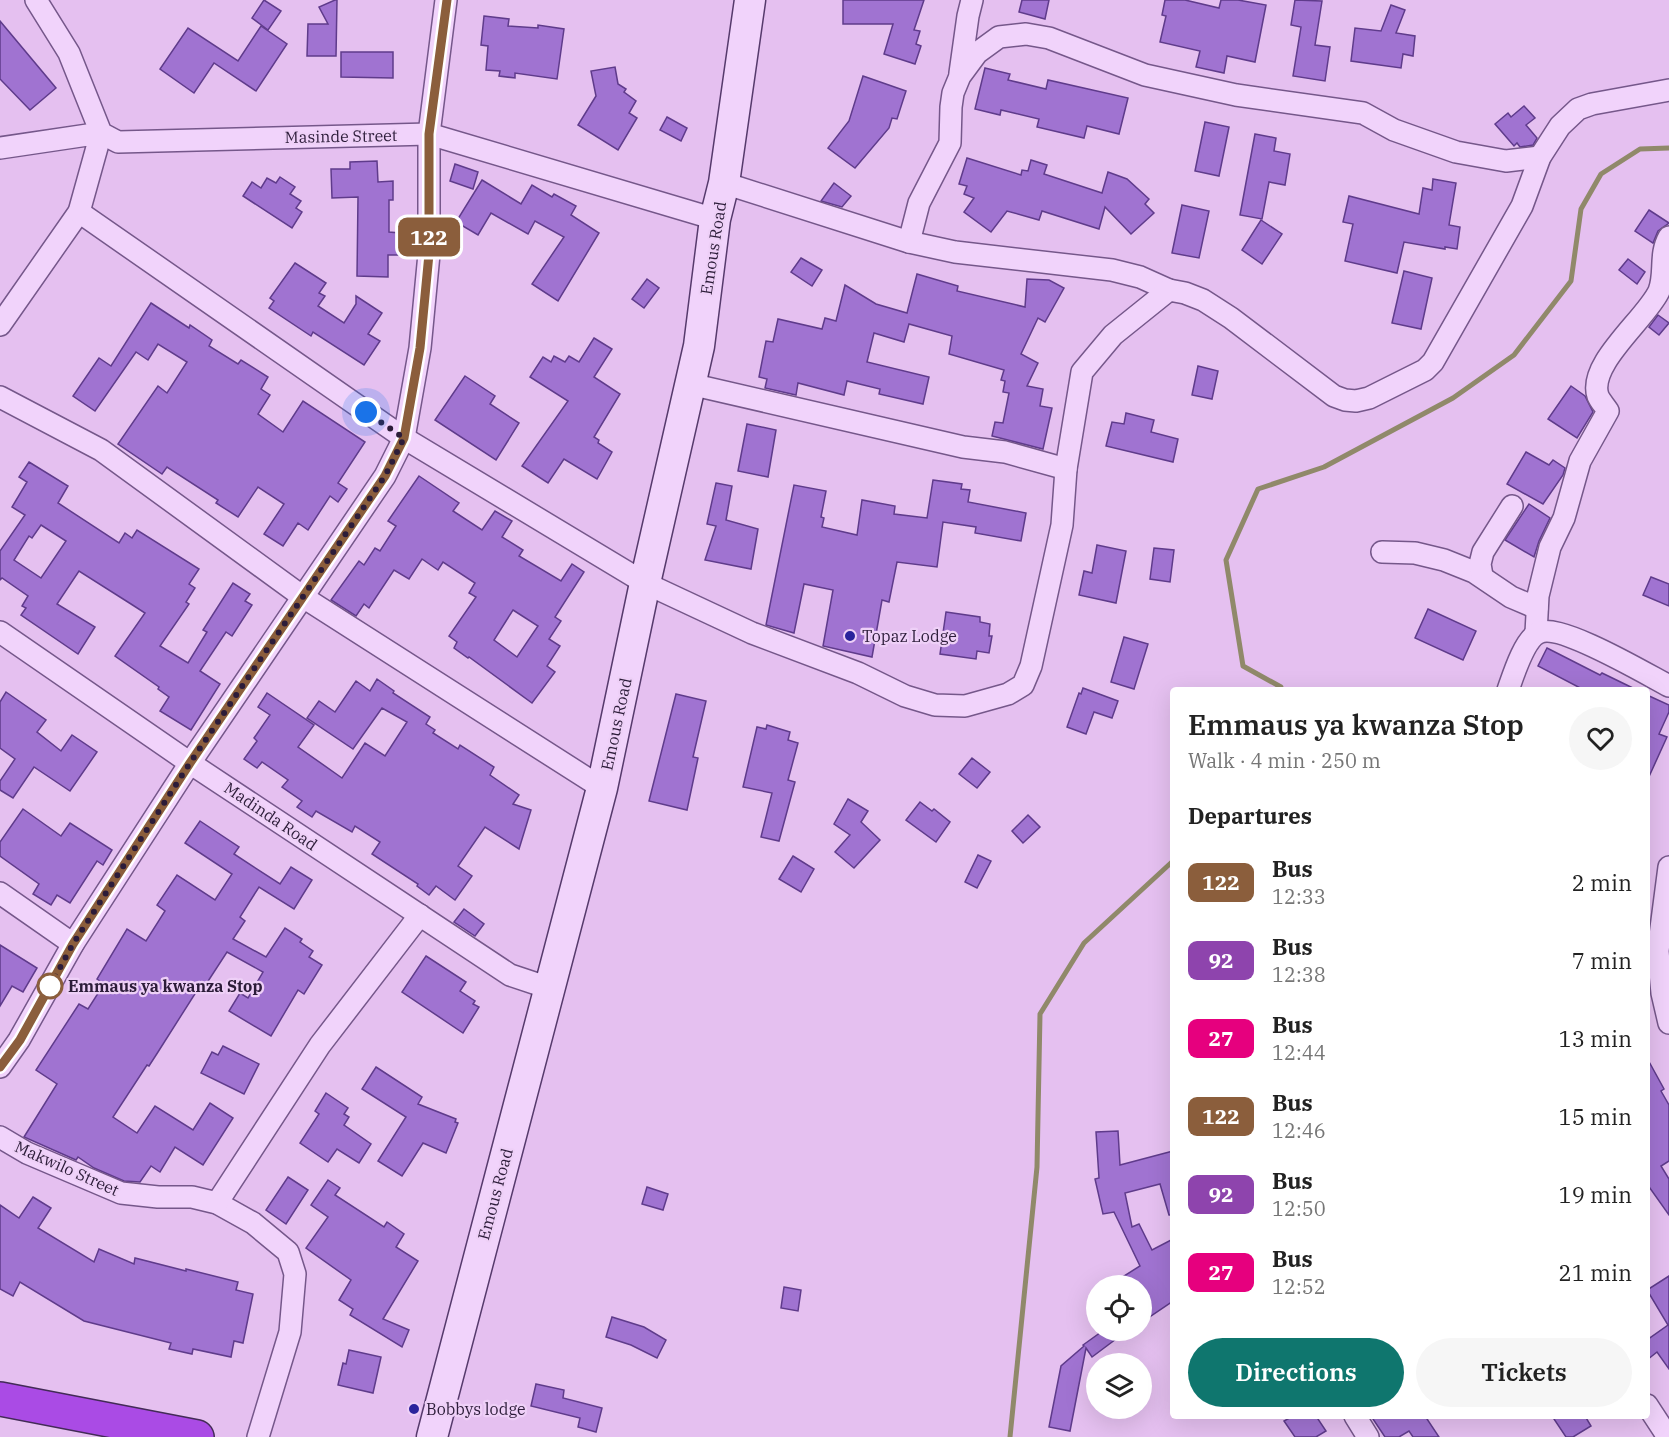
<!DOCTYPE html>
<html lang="en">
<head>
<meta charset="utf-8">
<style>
	body { margin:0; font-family:"IBM Plex Serif",serif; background:#f6f6f6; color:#222; height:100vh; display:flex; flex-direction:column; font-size:22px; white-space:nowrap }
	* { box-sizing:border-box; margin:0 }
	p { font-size:20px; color:#767676 }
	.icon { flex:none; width:33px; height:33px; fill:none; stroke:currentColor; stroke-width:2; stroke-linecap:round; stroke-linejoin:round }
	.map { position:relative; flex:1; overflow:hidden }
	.details { position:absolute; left:1170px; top:687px; width:480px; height:732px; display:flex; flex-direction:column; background:#fff; border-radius:6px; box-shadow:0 6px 24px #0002 }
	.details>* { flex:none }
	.badge { padding:0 12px; border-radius:9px; font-size:21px; line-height:39px }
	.fabs { position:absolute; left:1086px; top:1275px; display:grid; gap:12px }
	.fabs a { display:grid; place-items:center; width:66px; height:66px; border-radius:50%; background:#fff; box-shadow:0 6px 24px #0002; font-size:30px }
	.you { position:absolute; width:30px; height:30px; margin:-15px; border:4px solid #fff; border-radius:50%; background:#1a73e8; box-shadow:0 0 0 9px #1a73e833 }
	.map>.badge { position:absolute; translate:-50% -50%; box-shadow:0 0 0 3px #fff }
	h2 { padding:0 18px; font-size:22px; line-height:54px }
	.round { display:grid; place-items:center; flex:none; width:63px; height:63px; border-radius:32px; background:#f6f6f6 }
	.head { display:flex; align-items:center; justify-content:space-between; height:102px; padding:0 18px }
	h1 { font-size:28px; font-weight:600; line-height:45px }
	.primary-button { display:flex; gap:12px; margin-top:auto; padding:12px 18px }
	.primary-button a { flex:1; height:69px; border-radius:36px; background:#0f766e; color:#fff; font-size:24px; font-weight:600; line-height:69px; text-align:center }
	.primary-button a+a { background:#f6f6f6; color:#222 }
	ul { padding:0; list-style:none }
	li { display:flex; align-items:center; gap:18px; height:78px; padding:0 18px }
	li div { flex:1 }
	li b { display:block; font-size:22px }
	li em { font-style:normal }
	li .badge { min-width:66px; font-weight:700; text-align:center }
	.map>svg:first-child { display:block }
</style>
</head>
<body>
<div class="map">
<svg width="1669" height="1437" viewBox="0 0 1669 1437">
	<rect width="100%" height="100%" fill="#e5c0f0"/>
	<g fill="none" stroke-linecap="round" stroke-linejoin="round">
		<!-- stream -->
		<g stroke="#90896a" stroke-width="5">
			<polyline points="1281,690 1281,687 1243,666 1226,560 1258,489 1324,467 1453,398 1514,355 1571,281 1581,209 1601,174 1640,149 1669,148"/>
			<polyline points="1010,1437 1037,1167 1040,1014 1084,943 1173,861"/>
		</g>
	</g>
	<!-- building -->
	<g fill="#a073d1" stroke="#5f3b8b" stroke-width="1.5" fill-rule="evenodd">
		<polygon points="264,0 281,11 268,30 252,18"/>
		<polygon points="335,0 337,0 336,56 307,56 308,24 328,24 319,7"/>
		<polygon points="843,0 924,0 914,30 920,31 916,44 921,46 915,64 884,54 893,24 843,24"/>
		<polygon points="1022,0 1049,0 1045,19 1019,12"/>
		<polygon points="1165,0 1185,0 1219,8 1221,0 1238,0 1266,5 1255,62 1227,56 1224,73 1196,67 1200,51 1160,42 1166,16 1162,15"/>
		<polygon points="1295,0 1322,1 1315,45 1330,47 1325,81 1293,76 1301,27 1291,25"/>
		<polygon points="1391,5 1405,10 1396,33 1415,36 1413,56 1403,54 1401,68 1351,61 1355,28 1381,31"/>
		<polygon points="484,16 509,19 508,26 538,28 538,25 564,29 557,79 515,73 515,78 499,76 500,71 486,70 488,46 481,45"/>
		<polygon points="0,21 56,88 30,110 0,79"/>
		<polygon points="261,26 287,44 256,91 214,63 194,93 160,69 188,28 238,61"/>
		<polygon points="341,52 393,52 393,78 341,77"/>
		<polygon points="615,67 618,84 626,89 624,92 636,101 629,113 637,118 618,150 578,125 596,96 591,71"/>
		<polygon points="985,68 1010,74 1008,80 1046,89 1048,80 1128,98 1119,134 1087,126 1084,138 1037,127 1039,119 1001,110 1000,115 975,109"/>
		<polygon points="863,76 906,91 897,119 892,118 889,128 855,168 828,148 849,121"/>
		<polygon points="1524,106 1535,118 1526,125 1537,138 1533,145 1520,147 1517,143 1514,146 1495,124 1508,113 1511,117"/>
		<polygon points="667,117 687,128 681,141 660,130"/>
		<polygon points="1205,122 1229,127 1219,176 1195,171"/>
		<polygon points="1255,134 1276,138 1274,151 1290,154 1285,185 1269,182 1262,219 1240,215"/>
		<polygon points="967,158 1021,175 1022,170 1028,171 1031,160 1047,165 1044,174 1102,193 1108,172 1127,179 1149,199 1145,204 1154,213 1131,234 1105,207 1099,229 1042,211 1039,220 1007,211 991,232 964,212 974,198 964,194 967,186 959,184"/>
		<polygon points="377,161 378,182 393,181 393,200 389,200 389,232 400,233 400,255 388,255 388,277 357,276 358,197 332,198 331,169 350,169 350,162"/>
		<polygon points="455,164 478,172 473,189 450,181"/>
		<polygon points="280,177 295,187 290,194 301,201 296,208 302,212 292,228 243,196 252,182 261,188 267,178 276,183"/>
		<polygon points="1433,179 1456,183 1449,225 1460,227 1457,249 1445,247 1445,249 1404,242 1397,273 1345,261 1353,224 1343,222 1349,196 1419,214 1423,188 1432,190"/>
		<polygon points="482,180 521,204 532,185 552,197 554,194 576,206 571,215 599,233 558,301 532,284 564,237 535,221 528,234 491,213 478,235 456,222"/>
		<polygon points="834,183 851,196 842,207 821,201"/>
		<polygon points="1182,205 1209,211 1199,258 1172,253"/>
		<polygon points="1649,210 1669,223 1658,231 1653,243 1635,231"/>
		<polygon points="1261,220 1282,234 1262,264 1242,250"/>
		<polygon points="801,258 822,270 812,286 791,272"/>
		<polygon points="1628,259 1645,272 1637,284 1619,270"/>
		<polygon points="295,263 326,283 319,293 325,296 318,306 344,323 356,304 356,296 382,313 368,334 380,341 364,365 313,332 311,336 269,308 274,301 270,298"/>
		<polygon points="1404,271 1432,278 1421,329 1392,323"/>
		<polygon points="917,274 958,286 957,291 1025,307 1027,279 1049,280 1064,288 1045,322 1038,318 1021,354 1038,363 1027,386 1043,389 1040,406 1052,408 1043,449 992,436 995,422 1003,423 1009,393 1003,392 1005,381 1001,380 1004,370 949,354 952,336 909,324 904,342 874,333 867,362 929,377 923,404 879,394 880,389 847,381 844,395 798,383 796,395 765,388 767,379 759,377 766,341 773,342 778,319 822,329 825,318 836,321 845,285 876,304 907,313"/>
		<polygon points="647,279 659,288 644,308 632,299"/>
		<polygon points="151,303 189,328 190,325 212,340 209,346 238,364 241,360 268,377 261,389 270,395 258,414 283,432 303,401 365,442 338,483 347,489 338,502 330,496 308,530 298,523 283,546 264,534 284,504 258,487 238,517 216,503 218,500 167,467 162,474 118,444 158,386 167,393 187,362 158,344 148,360 136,352 95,411 73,396 99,358 111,366"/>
		<polygon points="1658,315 1669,323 1659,335 1649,327"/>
		<polygon points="594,338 612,349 594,377 620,394 594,437 599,440 598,443 612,452 597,479 564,459 548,483 522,466 568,401 530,377 543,357 551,362 554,356 565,362 569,356 579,362"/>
		<polygon points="1198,366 1218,371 1212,399 1192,395"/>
		<polygon points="465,376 495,396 490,404 519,423 496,460 435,420"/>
		<polygon points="1571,386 1585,396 1593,412 1577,438 1548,419"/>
		<polygon points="1126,413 1154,420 1151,432 1178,439 1173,462 1106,446 1112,422 1124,424"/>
		<polygon points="747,424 776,430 768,477 738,471"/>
		<polygon points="1526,452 1549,465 1553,460 1565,468 1563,475 1543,504 1507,484"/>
		<path d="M29,462L68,486L58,503L119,543L125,533L132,538L137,530L199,569L189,584L195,588L186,602L189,604L160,646L188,663L207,632L203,630L233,583L250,594L245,601L252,605L232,636L226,632L200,671L220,684L191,730L160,711L169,697L158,689L159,687L115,656L145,613L131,604L79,571L57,604L95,627L78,654L21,615L26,608L22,606L28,596L2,578L0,580V551L25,515L12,507L27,482L19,477ZM41,525L66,541L41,578L14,560L29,536L32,538Z"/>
		<path d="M419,476L459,503L453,511L482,530L495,511L512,521L502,537L523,550L519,556L561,581L572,564L584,572L555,617L561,621L549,639L560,646L547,666L555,672L532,703L469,657L468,658L454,648L457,642L449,636L476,597L469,593L475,583L443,562L438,570L422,559L409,579L394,570L369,608L364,604L356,616L331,600L359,561L364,565L375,548L380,551L396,526L388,521ZM513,610L538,626L517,657L494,640Z"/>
		<polygon points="933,480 962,484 961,489 970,490 968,502 1026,513 1021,541 975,533 976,527 943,522 937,567 897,562 889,602 882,600 872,657 823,646 833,590 804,584 794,633 766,625 794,485 826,491 821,517 824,518 822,527 857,535 862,500 895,506 894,514 927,518"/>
		<polygon points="716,483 732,486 726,520 758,529 751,569 705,560 716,526 707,524"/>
		<polygon points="1529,504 1550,518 1539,541 1534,557 1505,540"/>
		<polygon points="1097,545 1126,551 1116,603 1079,595 1084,571 1092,573"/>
		<polygon points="1154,548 1174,550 1170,582 1150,579"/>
		<polygon points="1651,577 1669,584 1669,606 1643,595"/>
		<polygon points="1428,609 1476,631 1463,660 1415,638"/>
		<polygon points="946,612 980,617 980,622 990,624 989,636 992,636 989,653 977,651 976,659 940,654"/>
		<polygon points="1124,637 1148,644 1134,689 1111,682"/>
		<polygon points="1547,648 1600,675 1602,673 1637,690 1584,690 1538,666"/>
		<polygon points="377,679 394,691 393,693 430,717 426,724 435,730 433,733 458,749 460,745 494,767 490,775 519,795 513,804 531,810 519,849 485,827 458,866 472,876 455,900 436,886 429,895 417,886 418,884 372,854 380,842 355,826 352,832 316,811 312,817 297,807 302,801 282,787 288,780 262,762 257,768 244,759 257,741 254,738 270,715 258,707 267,693 314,725 298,747 342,778 365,743 385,756 407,722 382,708 353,749 307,718 319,701 335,712 356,681 370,691"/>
		<polygon points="1083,688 1118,701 1112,718 1094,712 1086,734 1067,727 1079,693 1081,694"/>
		<polygon points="6,692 46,720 37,732 61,751 72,735 97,752 70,791 34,767 13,798 0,790 0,781 15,759 0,748 0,702"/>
		<polygon points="676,694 706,701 693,757 698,758 687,810 649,801"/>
		<polygon points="1647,695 1669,705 1669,712 1659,734 1667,737 1647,781"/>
		<polygon points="767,725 790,732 788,740 798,743 788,780 795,782 779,841 761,837 772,793 743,787 757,727 766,729"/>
		<polygon points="972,758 990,772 977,788 959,774"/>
		<polygon points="848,799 868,811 861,822 880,840 854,868 835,852 850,835 834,824"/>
		<polygon points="920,802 932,811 934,809 950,822 936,842 906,820"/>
		<polygon points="23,809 61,836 70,823 112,850 103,865 97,861 70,903 57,895 51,905 33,894 39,884 0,856 0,842"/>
		<polygon points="1028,815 1040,827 1023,843 1012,831"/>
		<polygon points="200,821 239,847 234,854 280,884 291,867 312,880 294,909 259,887 240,917 245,921 233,939 266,957 285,928 302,939 300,942 313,951 309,957 322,965 304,994 298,990 271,1036 229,1011 240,993 248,998 263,972 227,952 201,992 198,989 158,1052 149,1066 147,1065 113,1117 137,1133 155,1106 193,1130 210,1103 233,1118 203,1165 175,1147 160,1172 151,1166 140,1182 124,1181 94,1168 78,1157 76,1160 24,1137 57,1084 36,1070 79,1004 88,1009 104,984 97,979 127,929 146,941 165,911 157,905 177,875 215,900 232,874 185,843"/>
		<polygon points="978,855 991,861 977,888 965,882"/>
		<polygon points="793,856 814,869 801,892 779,879"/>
		<polygon points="464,909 484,924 475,936 454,922"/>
		<polygon points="0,945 37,968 23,992 12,986 0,1006"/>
		<polygon points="426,956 466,982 460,991 475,1001 473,1004 479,1007 463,1033 402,992"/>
		<polygon points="223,1046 259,1064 244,1094 201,1073 212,1052 218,1055"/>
		<polygon points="1647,1058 1664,1089 1661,1091 1669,1105 1669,1161 1661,1166 1669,1179 1669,1215 1647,1184"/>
		<polygon points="376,1067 422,1097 418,1104 456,1119 455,1122 458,1123 446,1153 423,1143 402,1176 378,1161 406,1117 362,1089"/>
		<polygon points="326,1093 348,1108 344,1114 349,1117 344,1125 371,1144 359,1163 337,1149 328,1162 300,1143 319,1114 315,1111"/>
		<polygon points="1118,1131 1120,1165 1173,1151 1173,1215 1169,1215 1160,1184 1125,1193 1132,1227 1139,1224 1152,1250 1173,1239 1173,1301 1142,1322 1142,1286 1108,1286 1140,1266 1114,1212 1103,1214 1095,1179 1099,1178 1096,1132"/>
		<polygon points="288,1177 308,1190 286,1224 266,1210"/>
		<polygon points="328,1180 340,1188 335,1195 384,1227 387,1222 404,1234 396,1247 418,1261 383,1319 409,1330 402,1347 350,1315 353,1309 339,1300 351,1280 306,1248 328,1217 311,1205"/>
		<polygon points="647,1187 668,1194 663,1210 642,1204"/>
		<polygon points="33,1197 51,1208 38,1228 94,1262 99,1249 134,1264 135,1258 186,1271 186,1269 238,1282 236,1290 253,1294 243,1343 234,1341 231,1357 193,1349 192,1354 169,1349 171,1343 84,1321 20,1282 13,1296 0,1289 0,1205 19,1218"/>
		<polygon points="1669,1276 1669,1369 1657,1352 1647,1360 1647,1340 1668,1325 1647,1290"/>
		<polygon points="784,1287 801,1290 798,1311 781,1308"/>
		<polygon points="612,1317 644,1327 666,1340 657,1358 631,1345 606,1337"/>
		<polygon points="1104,1330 1128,1330 1092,1357 1086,1348 1070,1431 1049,1427 1061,1366 1084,1346 1083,1345"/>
		<polygon points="349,1350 381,1357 373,1393 338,1385 343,1363 346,1364"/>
		<polygon points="536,1384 564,1390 563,1398 602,1408 596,1432 578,1427 580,1418 531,1406"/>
		<polygon points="1293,1416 1316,1416 1326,1431 1316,1437 1295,1437 1284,1421"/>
		<polygon points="1371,1416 1432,1416 1427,1419 1439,1437 1413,1437 1409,1431 1399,1437 1385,1437"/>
		<polygon points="1552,1416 1585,1416 1591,1426 1573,1437 1566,1437"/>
	</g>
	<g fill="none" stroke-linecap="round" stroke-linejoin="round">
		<!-- street casing -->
		<g stroke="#75578a" stroke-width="24">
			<g id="street">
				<polyline points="36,0 69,53 101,133 118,142 429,134 715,219"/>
				<polyline points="960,73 968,16 972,0"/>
				<polyline points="0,148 101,133 79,212 0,325"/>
				<polyline points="724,183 909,242 955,252 1112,270 1140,277 1169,290"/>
				<polyline points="79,212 404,438 645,583 752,633 858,673 905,696 935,705 965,706 1008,694 1023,685 1031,666 1062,525 1066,469 1082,372 1113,335 1169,290 1185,293 1203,300 1231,318 1334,396 1345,400 1356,401 1369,398 1425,370 1433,362 1522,206 1540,157 1560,126 1578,109 1592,104 1669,90"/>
				<polyline points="909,242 919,203 950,143 951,107 953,93 960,76 977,53 999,37 1026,34 1049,38 1145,75 1236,95 1363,113 1394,130 1456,152 1506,161 1540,157"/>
				<polyline points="690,384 963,447 1005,452 1066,469"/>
				<polyline points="0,397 101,450 303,597 602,788"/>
				<polyline points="1382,552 1415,553 1444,560 1474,572 1511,597 1537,608"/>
				<polyline points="1482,576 1480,564 1483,552 1512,506"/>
				<polyline points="0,632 190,763 510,975 549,988"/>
				<path d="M1536,633L1538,596L1550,547L1564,518L1580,461L1608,411C1605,406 1600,401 1598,396C1587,364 1647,318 1659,291C1666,273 1659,255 1669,237"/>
				<path d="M1508,690C1513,676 1524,640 1538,633C1559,622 1646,674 1669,686"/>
				<polyline points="1669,867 1658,951 1662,993 1669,1023"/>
				<polyline points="0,893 73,944"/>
				<polyline points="0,1067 19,1040 73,944 190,763 385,476 404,438 420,348 429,254 429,134 446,0"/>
				<polyline points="0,1137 27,1153 121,1193 158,1197 192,1197 217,1203 253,1223 288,1252 295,1274 290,1332 258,1437"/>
				<polyline points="217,1203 320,1045 420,915"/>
				<polyline points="1647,1405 1668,1437"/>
				<polyline points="1355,1416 1368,1437"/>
			</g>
		</g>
		<!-- secondary casing -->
		<g stroke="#563a6c" stroke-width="33">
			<polyline id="secondary" points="432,1437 602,788 645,583 699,346 715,219 724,183 750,0"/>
		</g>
		<!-- highway casing -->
		<g stroke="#432b57" stroke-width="36">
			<polyline id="highway" points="0,1399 197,1437"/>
		</g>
		<!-- street -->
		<use href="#street" stroke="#f1d3fb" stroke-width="21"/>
		<!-- secondary -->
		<use href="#secondary" stroke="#f1d3fb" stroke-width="30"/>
		<!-- highway -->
		<use href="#highway" stroke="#aa4be5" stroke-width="33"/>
	</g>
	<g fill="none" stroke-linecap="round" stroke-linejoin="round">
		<!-- line casing -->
		<g stroke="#fff" stroke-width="14">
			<polyline id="line" points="0,1067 20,1040 73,944 190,763 385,476 404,438 420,348 429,254 429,134 447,0"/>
		</g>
		<!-- line -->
		<use href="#line" stroke="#8b5e3c" stroke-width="9"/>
		<!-- walk -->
		<polyline stroke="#2c1c39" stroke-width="6" stroke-dasharray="0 10.8" points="50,986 73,944 190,763 385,476 404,438 366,412"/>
	</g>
	<!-- markers -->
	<g fill="#2a239c" stroke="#eed0f7" stroke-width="2">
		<circle cx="850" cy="636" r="6"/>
		<circle cx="414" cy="1409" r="6"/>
	</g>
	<circle fill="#fff" stroke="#8b5e3c" stroke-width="3" cx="50" cy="986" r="12"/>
	<g text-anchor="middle" stroke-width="4.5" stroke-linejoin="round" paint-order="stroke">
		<!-- street labels -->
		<g font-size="16" fill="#2c1c39" stroke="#eed0f7">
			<text transform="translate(341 136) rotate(-1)" y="6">Masinde Street</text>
			<text transform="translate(713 248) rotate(-81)" y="6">Emous Road</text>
			<text transform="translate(616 724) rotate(-78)" y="6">Emous Road</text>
			<text transform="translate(271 816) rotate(34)" y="6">Madinda Road</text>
			<text transform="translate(67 1168) rotate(24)" y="6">Makwilo Street</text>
			<text transform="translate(495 1194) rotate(-75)" y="6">Emous Road</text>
		</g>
		<!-- poi labels -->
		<g font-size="16" fill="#2c1c39" stroke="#eed0f7" text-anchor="start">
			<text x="862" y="642">Topaz Lodge</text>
			<text x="426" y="1415">Bobbys lodge</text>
		</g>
		<!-- stop labels -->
		<g font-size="16" font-weight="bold" fill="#2c1c39" stroke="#eed0f7" text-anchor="start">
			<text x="68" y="992">Emmaus ya kwanza Stop</text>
		</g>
	</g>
</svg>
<div class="fabs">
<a><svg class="icon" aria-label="locate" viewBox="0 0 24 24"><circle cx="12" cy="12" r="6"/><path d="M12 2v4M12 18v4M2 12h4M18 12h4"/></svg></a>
<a><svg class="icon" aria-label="layers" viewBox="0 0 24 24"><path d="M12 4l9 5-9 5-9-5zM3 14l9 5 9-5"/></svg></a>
</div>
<div class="you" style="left:366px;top:412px"></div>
<b class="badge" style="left:429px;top:237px;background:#8b5e3c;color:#fff">122</b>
<section class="details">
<div class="head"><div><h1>Emmaus ya kwanza Stop</h1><p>Walk · 4 min · 250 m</p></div><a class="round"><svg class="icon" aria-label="heart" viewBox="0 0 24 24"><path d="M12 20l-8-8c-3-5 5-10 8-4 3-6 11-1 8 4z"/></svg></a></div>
<h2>Departures</h2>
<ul>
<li><span class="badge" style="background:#8b5e3c;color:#fff">122</span><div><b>Bus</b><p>12:33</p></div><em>2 min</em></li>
<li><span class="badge" style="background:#8e44ad;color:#fff">92</span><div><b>Bus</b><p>12:38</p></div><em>7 min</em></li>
<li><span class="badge" style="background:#e6007e;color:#fff">27</span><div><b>Bus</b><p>12:44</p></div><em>13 min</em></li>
<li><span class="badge" style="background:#8b5e3c;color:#fff">122</span><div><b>Bus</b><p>12:46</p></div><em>15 min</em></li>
<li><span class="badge" style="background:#8e44ad;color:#fff">92</span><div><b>Bus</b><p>12:50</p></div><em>19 min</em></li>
<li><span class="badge" style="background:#e6007e;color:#fff">27</span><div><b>Bus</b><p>12:52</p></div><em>21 min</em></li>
</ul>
<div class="primary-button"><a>Directions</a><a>Tickets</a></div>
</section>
</div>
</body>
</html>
